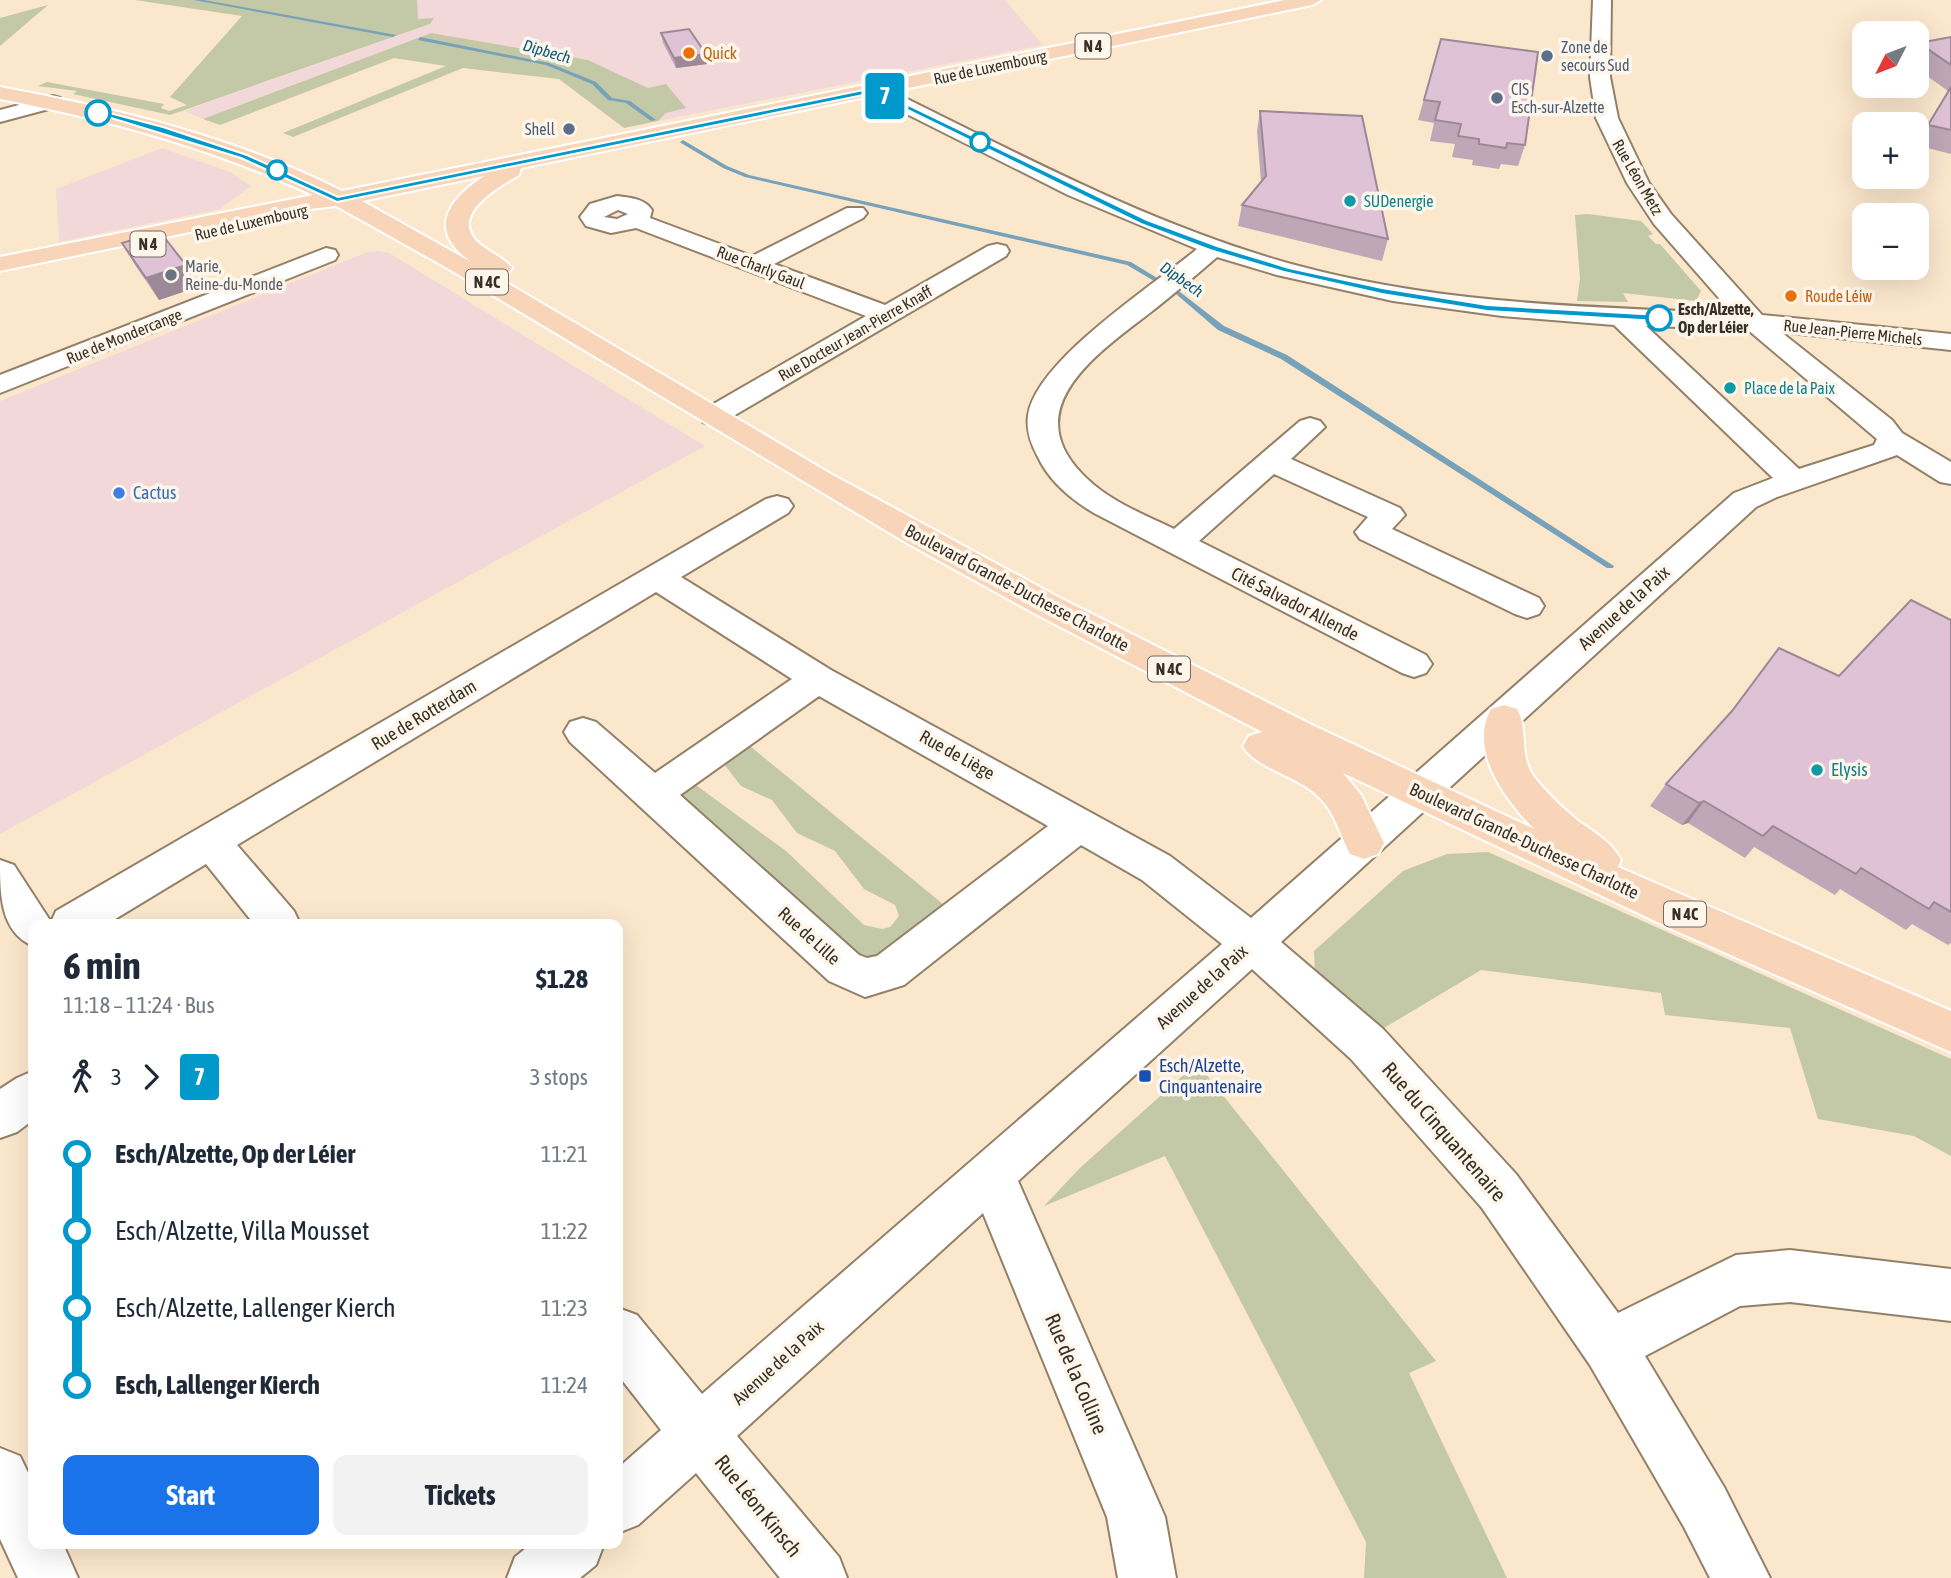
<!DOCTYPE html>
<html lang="en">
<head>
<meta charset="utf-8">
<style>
	body { margin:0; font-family:"Asap Condensed",sans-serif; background:#f2f2f3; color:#1f2937; height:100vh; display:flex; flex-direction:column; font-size:26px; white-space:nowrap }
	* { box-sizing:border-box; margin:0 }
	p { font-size:23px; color:#747a83 }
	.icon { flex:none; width:38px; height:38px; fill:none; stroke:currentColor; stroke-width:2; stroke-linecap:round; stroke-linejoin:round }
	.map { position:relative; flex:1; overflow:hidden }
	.sheet { position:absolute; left:28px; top:919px; width:595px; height:630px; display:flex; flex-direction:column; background:#fff; border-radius:14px; box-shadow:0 7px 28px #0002 }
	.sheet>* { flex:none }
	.badge { padding:0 14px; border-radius:5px; font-size:24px; line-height:46px }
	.needle { width:46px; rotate:228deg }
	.buttons { position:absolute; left:1852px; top:21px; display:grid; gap:14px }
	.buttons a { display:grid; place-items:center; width:77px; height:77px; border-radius:14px; background:#fff; box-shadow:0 7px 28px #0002; font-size:35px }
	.map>.badge { position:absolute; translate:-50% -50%; box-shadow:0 0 0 4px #fff }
	.legs { display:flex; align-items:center; gap:10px; height:77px; padding:0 35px; font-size:23px }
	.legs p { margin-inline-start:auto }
	.summary { display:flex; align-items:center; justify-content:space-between; height:119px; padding:0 35px }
	h1 { font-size:38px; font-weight:700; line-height:52px }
	.action { display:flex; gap:14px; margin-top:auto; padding:14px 35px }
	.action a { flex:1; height:80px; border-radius:14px; background:#1a73e8; color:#fff; font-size:28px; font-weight:700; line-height:80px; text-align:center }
	.action a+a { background:#f2f2f3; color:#1f2937 }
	ul { padding:0 35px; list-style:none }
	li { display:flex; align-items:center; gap:24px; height:77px; font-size:26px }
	li i { display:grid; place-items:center; width:10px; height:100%; margin:0 9px; background:currentColor }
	li i::after { content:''; width:18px; height:18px; margin:-9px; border:5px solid; border-radius:50%; background:#fff }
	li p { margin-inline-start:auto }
	li:first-child i { background:linear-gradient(#0000 50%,currentColor 0) }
	li:last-child i { background:linear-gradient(currentColor 50%,#0000 0) }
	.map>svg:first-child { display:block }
</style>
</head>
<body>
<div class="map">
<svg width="1951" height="1578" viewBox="0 0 1951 1578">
	<rect width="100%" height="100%" fill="#fbe7cc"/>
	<!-- commercial -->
	<g fill="#f3d8da">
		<polygon points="417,0 1005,0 1043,45 658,121 666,113 648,88 588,60 431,33 203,119 184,111 430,24 418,19"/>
		<polygon points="162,148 230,172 251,186 220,209 59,242 56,189"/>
		<polygon points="378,251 389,253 705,446 0,834 0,401 365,253"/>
	</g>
	<!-- green -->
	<g fill="#c3c8a7">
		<polygon points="135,0 417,0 418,19 434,18 430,24 170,115 73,94 77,91 38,86 47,82 164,104 161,108 169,111 187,105 170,97 242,16"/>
		<polygon points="48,5 0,46 0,18"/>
		<polygon points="431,33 588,60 648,88 666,84 686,108 666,113 658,121 624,128 559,79 463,68 293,137 283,133 446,66 394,58 220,125 203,119"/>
		<polygon points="1588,214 1641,221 1653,234 1648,236 1656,244 1660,244 1701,291 1696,301 1623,293 1628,302 1577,301 1580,279 1575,215"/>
		<path d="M745,742L949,909C922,928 889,965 853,956L682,798L683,790L689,780L786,851L864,925L882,929L890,927L899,916L895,905L864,889L835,851L797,833L772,800L741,786L720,759Z"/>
		<polygon points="1488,852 1951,1059 1951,1156 1914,1136 1818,1119 1790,1028 1665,1015 1661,993 1481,970 1379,1031 1315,972 1314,951 1403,871 1447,854"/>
		<polygon points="1197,1063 1436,1361 1409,1373 1507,1578 1364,1578 1366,1542 1165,1156 1044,1206 1080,1168"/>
	</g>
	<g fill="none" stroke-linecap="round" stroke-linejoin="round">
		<!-- stream -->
		<g fill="#77a2b9" fill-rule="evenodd">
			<polygon points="194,0 204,0 396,35 393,37"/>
			<polygon points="420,37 549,63 596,82 612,98 630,101 656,120 651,121 626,103 608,100 592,84 546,65 418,40"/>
			<polygon points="683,140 727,166 749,175 1131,262 1180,292 1224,326 1287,355 1614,566 1613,568 1607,568 1281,359 1218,330 1176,294 1127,265 745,177 723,168 681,143 680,142"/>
		</g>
		<!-- minor casing -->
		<g stroke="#938068" stroke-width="4">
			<g id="minor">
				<path d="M1593,0H1611L1610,77L1618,118L1649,183L1671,214L1762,315L1951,334V350L1781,332L1892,420L1902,433L1951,462V484L1940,482L1897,455L1777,497L1756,507L1281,942L1383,1029L1516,1174L1618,1313L1736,1255L1790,1250L1951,1269V1321L1790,1302L1740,1306L1645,1356L1724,1487L1770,1578H1710L1684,1527L1590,1365L1482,1208L1351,1059L1252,969L1018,1181L1165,1517L1176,1578H1118L1107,1517L983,1213L737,1436L839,1557L847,1578H780L696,1473L638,1525L618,1533V1468L661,1430L618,1375V1308L637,1315L702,1394L1222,944L1142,880L1081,845L904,985L865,997L829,981L570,742L564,732L570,722L583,718L596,722L655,773L792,679L656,592L237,845L294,911L300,924H254L206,864L107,924H33V946C0,932 0,894 0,860L14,865L51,922L56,911L766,499L777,496L788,499L793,506L788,513L681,577L831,670L1170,856L1251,918L1734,493L1773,478L1614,325L1502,316L1393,301L1277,275L1217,257C1196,275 1174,294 1151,312C1092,357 1010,414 1094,485C1117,504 1147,516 1174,529L1300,421L1310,418L1320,421L1325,427L1291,459L1400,508L1405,515L1392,529L1539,598L1544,606L1539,614L1527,618L1515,614L1360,539L1355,532L1368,517L1274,474L1199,541L1426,655L1432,664L1426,673L1414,677L1402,673L1094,513C1072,500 1049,481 1038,457C1031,444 1026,431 1028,416C1035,361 1154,285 1197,249L1068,195L867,94L864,90L867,86H881C1016,152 1149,225 1295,265C1438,304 1585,307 1732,313L1654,224L1627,183L1596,118L1590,77ZM1646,326L1747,329L1877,439L1874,445L1799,469ZM819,696L1048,826L877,956L867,958L859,955L680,795Z"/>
				<polygon points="53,96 60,98 63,102 60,106 0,122 0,110"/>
				<path d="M617,196C630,198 644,198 652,210L650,218L752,256L847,208H863L867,213L863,218L774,264L885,305L988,246L997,244L1006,246L1009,251L1006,256L723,422L713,425L703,422L699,416L703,410L866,316L636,228L611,233L586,226L580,217L590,204ZM618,210L628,214L617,219L604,217Z"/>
				<polygon points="326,248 335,250 338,255 335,260 0,393 0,375"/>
				<polygon points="33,1071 33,1120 17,1132 0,1138 0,1089 17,1078"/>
				<polygon points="0,1448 20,1456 33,1483 33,1544 63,1544 78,1578 18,1578 0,1539"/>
				<polygon points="531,1544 604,1544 596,1565 580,1578 507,1578 515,1557"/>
			</g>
		</g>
		<!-- major casing -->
		<g stroke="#fff" stroke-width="4">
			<path id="major" d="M1285,0H1321L1312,5L521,168L519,175C496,188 446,217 481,245C491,253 504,258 512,268L508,273L492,274L829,473L1056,596L1312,725L1534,829C1506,800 1468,751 1491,709L1504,705L1517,709C1529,730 1518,755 1534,777C1547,793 1561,807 1577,820C1593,832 1612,842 1621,860L1618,867L1951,1011V1052L1674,930L1343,773L1361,795L1384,843L1378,854L1364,859L1350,854C1340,835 1335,812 1319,797C1299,776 1256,769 1243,746L1249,736L1262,732L1032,612L907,543L449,269L349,213L336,206L292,211L0,271V257L313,195C212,148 109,120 0,99V87C118,109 234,137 342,191ZM484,176C447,201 427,230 471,262L362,201Z"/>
		</g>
		<!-- minor -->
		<use href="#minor" fill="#fff" fill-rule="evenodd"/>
		<!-- major -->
		<use href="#major" fill="#f8d5b8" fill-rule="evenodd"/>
	</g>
	<!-- wall -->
	<g fill="#c0a7b8">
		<polygon points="661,33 707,64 676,68 663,43"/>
		<polygon points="1951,37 1951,154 1916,145 1948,91 1916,68 1916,48 1919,43"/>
		<polygon points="1441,39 1525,145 1518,166 1501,164 1499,169 1472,165 1473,160 1452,157 1455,144 1430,141 1434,123 1418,120"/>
		<polygon points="1260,111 1388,239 1382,261 1238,226 1242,205 1261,182 1257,131"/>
		<polygon points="122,243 198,287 159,300 135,265"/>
		<polygon points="1951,620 1951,943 1948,945 1912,924 1906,930 1840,889 1835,895 1754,847 1745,858 1688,823 1682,825 1650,806 1666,784 1839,676"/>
	</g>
	<!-- shaded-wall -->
	<g fill="#9c8896">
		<polygon points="706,54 707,64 676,68 674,58"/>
		<polygon points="186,265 198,287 159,300 146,278"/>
		<polygon points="1704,801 1688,823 1682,825 1699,803"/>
	</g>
	<!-- building -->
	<g fill="#dfc2d6" stroke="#9c8896" stroke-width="2">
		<polygon points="689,29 706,54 674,58 661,33"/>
		<polygon points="1951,37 1951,65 1919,43"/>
		<polygon points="1441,39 1538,52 1525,145 1507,143 1506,148 1479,144 1479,139 1458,136 1461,124 1435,120 1440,102 1424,100"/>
		<polygon points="1951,87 1951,130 1928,125"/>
		<polygon points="1260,111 1362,116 1388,239 1242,205 1266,176"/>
		<polygon points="160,232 186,265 146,278 122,243"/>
		<polygon points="1911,600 1951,620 1951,912 1934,902 1929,909 1861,868 1856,874 1773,826 1763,836 1704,801 1699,803 1666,784 1732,711 1779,648 1839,676"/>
	</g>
	<!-- line-1 -->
	<polygon fill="#09c" stroke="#fff" stroke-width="2" points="873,88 1147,220 1217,246 1289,268 1382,288 1487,305 1659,315 1664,318 1659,321 1487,311 1382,294 1284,272 1210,250 1141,224 873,93 337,202 241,158 95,113 98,110 163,127 247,155 338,197"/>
	<!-- markers -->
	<g fill="#e8710a" stroke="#fef6eb" stroke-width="2.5">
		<circle cx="689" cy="53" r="7"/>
		<circle cx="1791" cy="296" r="7"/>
	</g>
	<g fill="#5c6f8a" stroke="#fef6eb" stroke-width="2.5">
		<circle cx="1547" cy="56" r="7"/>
		<circle cx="1497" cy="98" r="7"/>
		<circle cx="569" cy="129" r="7"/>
	</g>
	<g fill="#fff" stroke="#09c" stroke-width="3.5">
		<circle cx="98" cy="113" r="12"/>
		<circle cx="980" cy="142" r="9"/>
		<circle cx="277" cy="170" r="9"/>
		<circle cx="1659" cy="318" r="12"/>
	</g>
	<g fill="#0f9aa8" stroke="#fef6eb" stroke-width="2.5">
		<circle cx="1350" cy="201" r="7"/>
		<circle cx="1730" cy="388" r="7"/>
		<circle cx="1817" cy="770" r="7"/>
	</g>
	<circle fill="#6b7280" stroke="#fef6eb" stroke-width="2.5" cx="171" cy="275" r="7"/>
	<circle fill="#3f7fe0" stroke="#fef6eb" stroke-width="2.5" cx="119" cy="493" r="7"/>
	<rect fill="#1a4fb4" stroke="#fef6eb" stroke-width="2.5" x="1138" y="1069" width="14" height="14" rx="3.5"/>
	<g text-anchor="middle" stroke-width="7" stroke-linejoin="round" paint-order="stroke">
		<!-- shield labels -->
		<g fill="#fef6eb" stroke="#736b61" stroke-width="2">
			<rect x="1075.5" y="33.5" width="35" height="25" rx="5"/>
			<rect x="130.5" y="231.5" width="35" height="25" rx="5"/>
			<rect x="466" y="269.5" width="42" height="25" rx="5"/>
			<rect x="1148" y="656.5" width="42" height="25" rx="5"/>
			<rect x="1664" y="901.5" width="42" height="25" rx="5"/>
		</g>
		<g font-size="16" font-weight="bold" fill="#383026">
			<text x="1093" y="52">N 4</text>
			<text x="148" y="250">N 4</text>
			<text x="487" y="288">N 4C</text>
			<text x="1169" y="675">N 4C</text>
			<text x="1685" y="920">N 4C</text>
		</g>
		<!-- far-service labels -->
		<g font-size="16" fill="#4e5e75" stroke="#fef6eb" text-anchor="start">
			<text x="1561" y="53">Zone de<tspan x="1561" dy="18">secours Sud</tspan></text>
			<text x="1511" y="95">CIS<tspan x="1511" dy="18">Esch-sur-Alzette</tspan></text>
			<text x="555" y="135" text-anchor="end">Shell</text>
		</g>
		<!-- far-water labels -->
		<g font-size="16" font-style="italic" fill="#075b7b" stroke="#fef6eb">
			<text transform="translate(547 51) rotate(16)" y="6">Dipbech</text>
			<text transform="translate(1182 279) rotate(35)" y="6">Dipbech</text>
		</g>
		<!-- far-food labels -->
		<g font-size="16" fill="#c56008" stroke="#fef6eb" text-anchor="start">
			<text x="703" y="59">Quick</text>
			<text x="1805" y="302">Roude Léiw</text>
		</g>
		<!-- far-street labels -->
		<g font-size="16" fill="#383026" stroke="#fef6eb">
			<text transform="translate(990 67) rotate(-12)" y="6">Rue de Luxembourg</text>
			<text transform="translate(1638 177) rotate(60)" y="6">Rue Léon Metz</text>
			<text transform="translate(251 222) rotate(-13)" y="6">Rue de Luxembourg</text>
			<text transform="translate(761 267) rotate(21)" y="6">Rue Charly Gaul</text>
			<text transform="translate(1853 332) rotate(6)" y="6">Rue Jean-Pierre Michels</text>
			<text transform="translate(855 333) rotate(-30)" y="6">Rue Docteur Jean-Pierre Knaff</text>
			<text transform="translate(124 336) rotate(-22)" y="6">Rue de Mondercange</text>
		</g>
		<!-- far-culture labels -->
		<g font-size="16" fill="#0d838f" stroke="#fef6eb" text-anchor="start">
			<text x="1364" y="207">SUDenergie</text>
			<text x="1744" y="394">Place de la Paix</text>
		</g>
		<!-- far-worship labels -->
		<g font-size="16" fill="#5b616d" stroke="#fef6eb" text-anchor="start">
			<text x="185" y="272">Marie,<tspan x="185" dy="18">Reine-du-Monde</tspan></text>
		</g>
		<!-- far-stop labels -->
		<g font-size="16" font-weight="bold" fill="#383026" stroke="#fef6eb" text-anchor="start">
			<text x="1678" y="315">Esch/Alzette,<tspan x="1678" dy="18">Op der Léier</tspan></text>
		</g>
		<!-- shop labels -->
		<g font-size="18" fill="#366cbe" stroke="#fef6eb" text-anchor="start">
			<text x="133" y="499">Cactus</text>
		</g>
		<!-- street labels -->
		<g font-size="18" fill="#383026" stroke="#fef6eb">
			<text transform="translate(1017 588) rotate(28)" y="6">Boulevard Grande-Duchesse Charlotte</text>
			<text transform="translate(1295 604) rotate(27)" y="6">Cité Salvador Allende</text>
			<text transform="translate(1624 608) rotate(-42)" y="6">Avenue de la Paix</text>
			<text transform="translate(424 715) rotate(-31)" y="6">Rue de Rotterdam</text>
			<text transform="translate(957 755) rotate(29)" y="6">Rue de Liège</text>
			<text transform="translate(1524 841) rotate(25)" y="6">Boulevard Grande-Duchesse Charlotte</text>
			<text transform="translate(809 936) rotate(42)" y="6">Rue de Lille</text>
			<text transform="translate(1202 987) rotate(-42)" y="6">Avenue de la Paix</text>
			<text transform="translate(778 1363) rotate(-42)" y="6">Avenue de la Paix</text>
		</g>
		<!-- culture labels -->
		<g font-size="18" fill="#0d838f" stroke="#fef6eb" text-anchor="start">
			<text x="1831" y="776">Elysis</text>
		</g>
		<!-- transit labels -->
		<g font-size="18" fill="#164399" stroke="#fef6eb" text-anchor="start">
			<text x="1159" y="1072">Esch/Alzette,<tspan x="1159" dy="21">Cinquantenaire</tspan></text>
		</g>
		<!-- near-street labels -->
		<g font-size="21" fill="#383026" stroke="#fef6eb">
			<text transform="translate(1444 1132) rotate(49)" y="7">Rue du Cinquantenaire</text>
			<text transform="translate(1076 1374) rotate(67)" y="7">Rue de la Colline</text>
			<text transform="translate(758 1506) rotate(51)" y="7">Rue Léon Kinsch</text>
		</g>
	</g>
</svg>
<div class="buttons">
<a><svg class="needle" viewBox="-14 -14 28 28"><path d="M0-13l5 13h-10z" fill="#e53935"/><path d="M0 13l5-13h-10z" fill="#747a83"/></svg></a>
<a>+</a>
<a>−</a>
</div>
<b class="badge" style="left:885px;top:96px;background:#09c;color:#fff">7</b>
<section class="sheet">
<div class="summary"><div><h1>6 min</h1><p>11:18 – 11:24 · Bus</p></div><b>$1.28</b></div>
<div class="legs"><svg class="icon" aria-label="walk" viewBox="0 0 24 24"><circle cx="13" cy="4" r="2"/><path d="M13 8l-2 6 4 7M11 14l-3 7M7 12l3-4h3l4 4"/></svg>3<svg class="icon" aria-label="forward" viewBox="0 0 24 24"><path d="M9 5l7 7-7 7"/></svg><b class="badge" style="background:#09c;color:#fff">7</b><p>3 stops</p></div>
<ul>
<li><i style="color:#09c"></i><b>Esch/Alzette, Op der Léier</b><p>11:21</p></li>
<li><i style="color:#09c"></i><span>Esch/Alzette, Villa Mousset</span><p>11:22</p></li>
<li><i style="color:#09c"></i><span>Esch/Alzette, Lallenger Kierch</span><p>11:23</p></li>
<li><i style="color:#09c"></i><b>Esch, Lallenger Kierch</b><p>11:24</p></li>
</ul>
<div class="action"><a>Start</a><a>Tickets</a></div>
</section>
</div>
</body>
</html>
